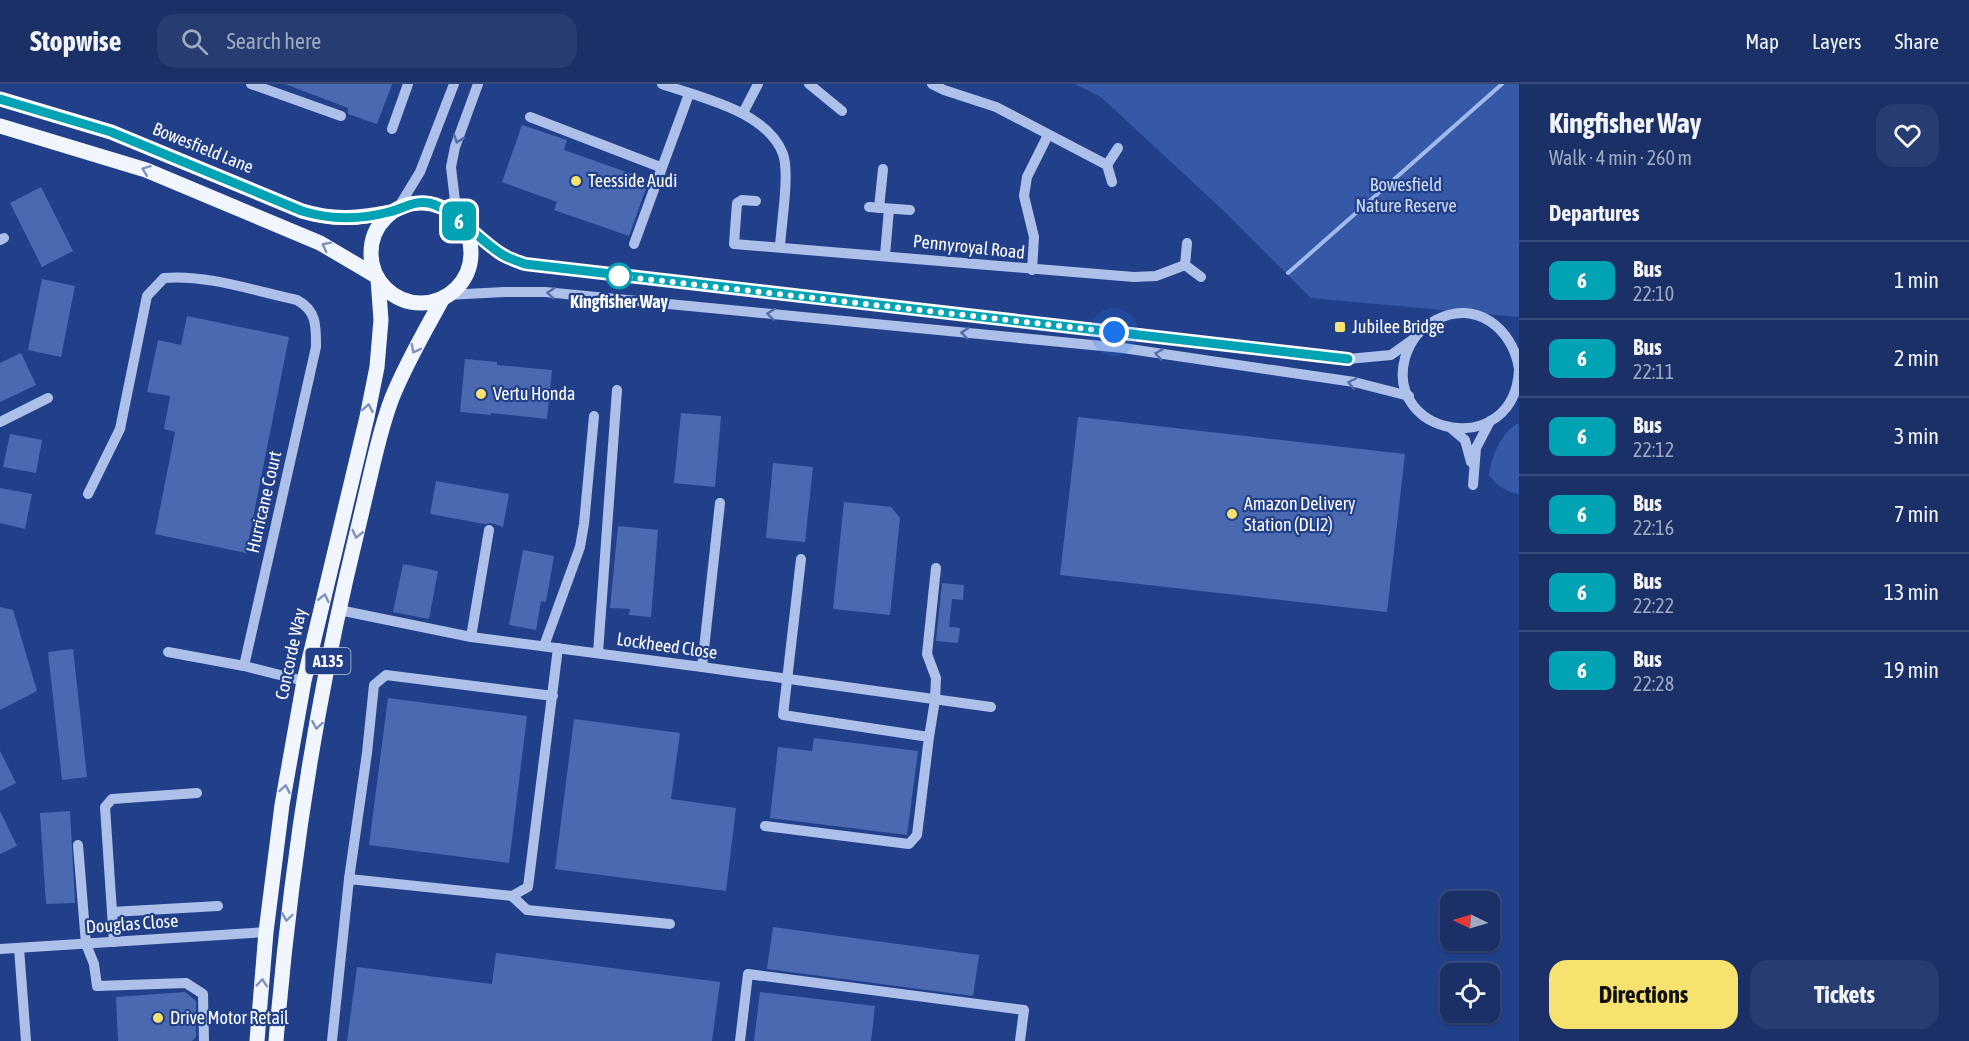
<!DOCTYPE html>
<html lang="en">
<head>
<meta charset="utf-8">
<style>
	body { margin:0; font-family:"Asap Condensed",sans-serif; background:#273c70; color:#f1f3f6; height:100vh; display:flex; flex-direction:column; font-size:22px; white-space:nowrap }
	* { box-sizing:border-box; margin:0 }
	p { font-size:20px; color:#9fa9c0 }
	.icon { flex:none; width:33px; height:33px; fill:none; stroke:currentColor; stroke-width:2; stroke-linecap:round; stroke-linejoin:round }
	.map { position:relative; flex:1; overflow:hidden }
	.drawer { display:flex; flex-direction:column; background:#1a3067; width:450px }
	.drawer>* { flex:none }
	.badge { padding:0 12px; border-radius:9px; font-size:21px; line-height:39px }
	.needle { width:39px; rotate:275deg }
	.buttons { position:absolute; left:1440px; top:807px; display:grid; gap:12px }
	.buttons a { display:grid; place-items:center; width:60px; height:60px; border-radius:12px; background:#1a3067; box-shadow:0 2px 4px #0004,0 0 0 2px #384b7b; font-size:30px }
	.you { position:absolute; width:30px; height:30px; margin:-15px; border:4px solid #fff; border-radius:50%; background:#1a73e8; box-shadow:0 0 0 9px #1a73e833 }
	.map>.badge { position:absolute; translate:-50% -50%; box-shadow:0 0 0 3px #fff }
	h2 { padding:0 30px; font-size:22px; line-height:54px }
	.round { display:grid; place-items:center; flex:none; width:63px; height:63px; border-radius:18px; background:#273c70 }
	.summary { display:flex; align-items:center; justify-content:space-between; height:102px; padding:0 30px }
	h1 { font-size:28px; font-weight:700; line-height:45px }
	.button { display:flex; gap:12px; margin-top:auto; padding:12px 30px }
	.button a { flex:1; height:69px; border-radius:18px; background:#f7e26f; color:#111; font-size:24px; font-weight:700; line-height:69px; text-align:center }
	.button a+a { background:#273c70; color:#f1f3f6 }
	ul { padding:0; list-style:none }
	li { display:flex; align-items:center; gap:18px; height:78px; padding:0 30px; border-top:2px solid #384b7b }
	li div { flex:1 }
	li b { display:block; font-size:22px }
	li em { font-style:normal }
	li .badge { min-width:66px; font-weight:700; text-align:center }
	header { display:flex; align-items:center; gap:36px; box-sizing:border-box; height:84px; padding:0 30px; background:#1a3067; border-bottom:2px solid #384b7b }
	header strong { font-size:28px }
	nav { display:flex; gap:33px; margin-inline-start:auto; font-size:21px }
	.search { width:420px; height:54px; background:#273c70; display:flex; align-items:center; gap:15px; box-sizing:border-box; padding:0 21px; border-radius:18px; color:#9fa9c0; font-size:22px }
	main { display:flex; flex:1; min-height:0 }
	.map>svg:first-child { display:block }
</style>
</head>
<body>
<header>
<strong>Stopwise</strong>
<div class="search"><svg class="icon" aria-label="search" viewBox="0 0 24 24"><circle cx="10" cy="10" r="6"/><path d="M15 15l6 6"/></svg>Search here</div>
<nav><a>Map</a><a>Layers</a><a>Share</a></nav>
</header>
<main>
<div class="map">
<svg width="1519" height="957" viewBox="0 0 1519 957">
	<rect width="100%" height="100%" fill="#224089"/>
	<!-- green -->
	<g fill="#3559a6">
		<polygon points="1075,0 1519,0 1519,233 1311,214 1225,128 1101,13"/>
		<path d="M1517,340H1519V410C1505,408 1497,401 1489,391C1492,372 1500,350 1517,340Z"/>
	</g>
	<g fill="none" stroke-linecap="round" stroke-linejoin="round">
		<!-- stream -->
		<polyline stroke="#a1b9eb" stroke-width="4" points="1288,189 1502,0"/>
	</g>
	<!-- building -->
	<g fill="#4a69b1">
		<polygon points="285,0 392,0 377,40 348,30 348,24"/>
		<polygon points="522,41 567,56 564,66 649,96 629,152 554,126 557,118 502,98"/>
		<polygon points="41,103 73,167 42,183 10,119"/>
		<polygon points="42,195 75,202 61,273 28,266"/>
		<polygon points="187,232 289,253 246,469 155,450 175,348 164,345 170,312 147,308 158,256 181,261"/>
		<polygon points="21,269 36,301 0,318 0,279"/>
		<polygon points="465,275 497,278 497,281 552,286 547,335 491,329 491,331 460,328"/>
		<polygon points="681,329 721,332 715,403 674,399"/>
		<polygon points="1078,333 1405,370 1387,528 1060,491"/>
		<polygon points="10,350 42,356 36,389 3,383"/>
		<polygon points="773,379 813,383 805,458 766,454"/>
		<polygon points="436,397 509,410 503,443 491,439 485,440 430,430"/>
		<polygon points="0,404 32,410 25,445 0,439"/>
		<polygon points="844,418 891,423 900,434 890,531 833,525"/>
		<polygon points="618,442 658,446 651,533 629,531 630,525 610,524"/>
		<polygon points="523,466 554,472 546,518 541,517 536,546 509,541"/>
		<polygon points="403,480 438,487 429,535 393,528"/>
		<polygon points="942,499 964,501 963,516 952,515 949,543 960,544 958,559 936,557"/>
		<polygon points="0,523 13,526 37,607 0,626"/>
		<polygon points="73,565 87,693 62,696 48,568"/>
		<polygon points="388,614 527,632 509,779 369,761"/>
		<polygon points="574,635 680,649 671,715 736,724 726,807 555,785"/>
		<polygon points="814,654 918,667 907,751 770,734 778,663 812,667"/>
		<polygon points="0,667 16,699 0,707"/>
		<polygon points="0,727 17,762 0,770"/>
		<polygon points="70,727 75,819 46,820 40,729"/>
		<polygon points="773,843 979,871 973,912 767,885"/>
		<polygon points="496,869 720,898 712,957 347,957 357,883 492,900"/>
		<polygon points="185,908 196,917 196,953 192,957 118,957 116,913"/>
		<polygon points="760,908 875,922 871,957 754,957"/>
	</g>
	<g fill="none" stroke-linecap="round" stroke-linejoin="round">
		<!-- minor -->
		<g stroke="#adc0ea" stroke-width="10">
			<polyline points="251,0 341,32"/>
			<path d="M662,0C701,14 767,27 783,70C790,90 781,141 780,163"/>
			<polyline points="809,0 842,27"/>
			<polyline points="932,0 944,6 996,23 1107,81 1112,98"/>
			<polyline points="743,29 758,0"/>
			<polyline points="530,33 660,83"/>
			<polyline points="392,45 408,0"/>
			<polyline points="1107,81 1118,64"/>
			<polyline points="756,117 742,116 737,119 734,160 1134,193 1156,192 1185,181"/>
			<polyline points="869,123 910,126"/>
			<polyline points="398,124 420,88 454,0"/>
			<polyline points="879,124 883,85"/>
			<polyline points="457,134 451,83 455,63 478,0"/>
			<path d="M462,140C486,158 506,177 537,182L1348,275L1391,271L1412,256"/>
			<polyline points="0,156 4,154"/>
			<polyline points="1187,159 1185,181 1201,193"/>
			<polyline points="634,160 689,10"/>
			<polyline points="885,171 889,125"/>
			<polyline points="1032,186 1034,153 1024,112 1027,93 1048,51"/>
			<polyline points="447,211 504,208 545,208 1123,264 1354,298 1409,312"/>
			<path d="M1519,285C1513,244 1475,215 1436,236C1420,244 1410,257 1405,274C1384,352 1514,377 1519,286"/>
			<polyline points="0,338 48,314"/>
			<polyline points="1452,345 1465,356 1471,378"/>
			<polyline points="1473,401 1476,364 1490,337"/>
			<path d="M88,410L120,345L147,212L164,194C206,190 255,207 297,216C317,227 316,242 316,263L244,582"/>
			<polyline points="339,526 471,553 702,583 991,623"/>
			<polyline points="471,553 489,446"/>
			<polyline points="544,562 580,463 584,440 594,332"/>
			<polyline points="168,568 244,582 304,597"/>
			<polyline points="598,569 617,306"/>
			<polyline points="702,583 720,419"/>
			<polyline points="929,653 935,616 936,594 927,570 936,484"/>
			<polyline points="765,742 909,760 917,751 929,653 783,631 801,475"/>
			<polyline points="78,761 86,860 94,880 97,902 186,899 203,910 204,957"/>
			<polyline points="349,795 367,669 374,601 386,591 553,612"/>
			<polyline points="512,812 527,826 670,840"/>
			<polyline points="112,828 218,822"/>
			<polyline points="114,858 105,723 112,715 197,709"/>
			<polyline points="19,864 26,957"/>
			<polyline points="0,865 266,848"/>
			<polyline points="332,957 349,795 512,812 528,803 558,564"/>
			<polyline points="740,957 748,890 1024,926 1020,957"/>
		</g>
		<!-- major -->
		<g stroke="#f1f5fe" stroke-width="15">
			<path d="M0,15L111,48L302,127C335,137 359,134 392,128"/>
			<polyline points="0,42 146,86 320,159 376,192"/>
			<circle cx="421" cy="169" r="50"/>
			<polyline points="257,957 266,848 282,721 304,597 367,333 377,283 381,236 378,195"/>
			<path d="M276,957C289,801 311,647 346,495C354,461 362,427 370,393C376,367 382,340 392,314C406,279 425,247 443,214"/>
		</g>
	</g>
	<!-- one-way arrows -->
	<defs><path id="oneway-chevron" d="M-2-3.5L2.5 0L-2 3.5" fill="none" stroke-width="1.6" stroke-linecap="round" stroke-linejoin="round" transform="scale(1.5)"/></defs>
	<g stroke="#536dab">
		<use href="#oneway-chevron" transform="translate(458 55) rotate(109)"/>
		<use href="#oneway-chevron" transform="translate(551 209) rotate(-175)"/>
		<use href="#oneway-chevron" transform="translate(771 230) rotate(-174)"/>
		<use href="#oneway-chevron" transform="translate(965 249) rotate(-174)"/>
		<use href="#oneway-chevron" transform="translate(1159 270) rotate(-172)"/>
		<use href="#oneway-chevron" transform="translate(1352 299) rotate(-168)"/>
	</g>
	<g stroke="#7f91be">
		<use href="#oneway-chevron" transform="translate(146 86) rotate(-159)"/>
		<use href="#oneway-chevron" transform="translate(326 162) rotate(-153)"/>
		<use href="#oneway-chevron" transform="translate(415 265) rotate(118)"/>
		<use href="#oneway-chevron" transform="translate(368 324) rotate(-79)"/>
		<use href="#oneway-chevron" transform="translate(357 450) rotate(103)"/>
		<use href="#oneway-chevron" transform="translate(324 514) rotate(-77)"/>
		<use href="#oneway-chevron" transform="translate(317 641) rotate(100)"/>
		<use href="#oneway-chevron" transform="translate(285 705) rotate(-80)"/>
		<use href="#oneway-chevron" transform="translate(287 833) rotate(98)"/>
		<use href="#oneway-chevron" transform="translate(262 899) rotate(-85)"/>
	</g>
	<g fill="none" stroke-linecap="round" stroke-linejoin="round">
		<!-- line casing -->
		<g stroke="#fff" stroke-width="14">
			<path id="line" d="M0,15L111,48L302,127C331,136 359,136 389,128C403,125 413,116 429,119C454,125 478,155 500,169C507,174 517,177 525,180L1348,275"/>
		</g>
		<!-- line -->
		<use href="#line" stroke="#00a3b4" stroke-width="9"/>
		<!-- walk -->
		<polyline stroke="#fff" stroke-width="6" stroke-dasharray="0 10.8" points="619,192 1114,248"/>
	</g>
	<!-- markers -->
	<g fill="#f7e26f" stroke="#224089" stroke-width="2">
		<circle cx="576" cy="97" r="6"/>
		<rect x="1334" y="237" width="12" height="12" rx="3"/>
		<circle cx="481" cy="310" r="6"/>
		<circle cx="1232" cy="430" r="6"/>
		<circle cx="158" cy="934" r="6"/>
	</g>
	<circle fill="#fff" stroke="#00a3b4" stroke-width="3" cx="619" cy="192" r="12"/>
	<g text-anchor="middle" stroke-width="4.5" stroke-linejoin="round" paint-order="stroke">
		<!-- shield labels -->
		<rect fill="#224089" stroke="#bdc6dc" stroke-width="1.5" x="305.5" y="564" width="45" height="26" rx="4.5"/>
		<g font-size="16" font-weight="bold" fill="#fff">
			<text x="328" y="583">A135</text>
		</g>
		<!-- street labels -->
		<g font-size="18" fill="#fff" stroke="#224089">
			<text transform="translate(203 64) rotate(22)" y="6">Bowesfield Lane</text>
			<text transform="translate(969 163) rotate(6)" y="6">Pennyroyal Road</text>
			<text transform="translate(264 418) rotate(-77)" y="6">Hurricane Court</text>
			<text transform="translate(667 562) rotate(8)" y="6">Lockheed Close</text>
			<text transform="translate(291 570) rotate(-78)" y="6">Concorde Way</text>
			<text transform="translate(132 840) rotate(-4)" y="6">Douglas Close</text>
		</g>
		<!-- poi labels -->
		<g font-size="18" fill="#fff" stroke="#224089" text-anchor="start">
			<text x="588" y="103">Teesside Audi</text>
			<text x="1352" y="249">Jubilee Bridge</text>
			<text x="493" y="316">Vertu Honda</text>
			<text x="1244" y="426">Amazon Delivery<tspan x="1244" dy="21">Station (DLI2)</tspan></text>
			<text x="170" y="940">Drive Motor Retail</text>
		</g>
		<!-- park labels -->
		<g font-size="18" fill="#d2def8" stroke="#224089">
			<text x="1406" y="107">Bowesfield<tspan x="1406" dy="21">Nature Reserve</tspan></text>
		</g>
		<!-- stop labels -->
		<g font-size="18" font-weight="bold" fill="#fff" stroke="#224089">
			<text x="619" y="224">Kingfisher Way</text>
		</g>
	</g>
</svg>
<div class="buttons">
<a><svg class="needle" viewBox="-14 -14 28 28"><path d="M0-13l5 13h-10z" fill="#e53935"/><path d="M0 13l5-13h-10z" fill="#9fa9c0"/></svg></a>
<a><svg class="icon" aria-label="locate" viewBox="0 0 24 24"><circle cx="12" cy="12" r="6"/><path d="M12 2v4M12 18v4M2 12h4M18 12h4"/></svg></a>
</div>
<div class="you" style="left:1114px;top:248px"></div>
<b class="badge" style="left:459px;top:137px;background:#00a3b4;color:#fff">6</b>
</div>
<section class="drawer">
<div class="summary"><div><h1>Kingfisher Way</h1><p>Walk · 4 min · 260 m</p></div><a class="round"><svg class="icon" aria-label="heart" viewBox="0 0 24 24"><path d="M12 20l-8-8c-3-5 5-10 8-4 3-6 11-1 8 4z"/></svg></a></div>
<h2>Departures</h2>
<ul>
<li><span class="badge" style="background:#00a3b4;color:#fff">6</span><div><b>Bus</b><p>22:10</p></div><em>1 min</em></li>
<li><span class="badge" style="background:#00a3b4;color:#fff">6</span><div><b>Bus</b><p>22:11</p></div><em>2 min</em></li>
<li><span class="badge" style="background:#00a3b4;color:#fff">6</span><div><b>Bus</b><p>22:12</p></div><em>3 min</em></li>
<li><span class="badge" style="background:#00a3b4;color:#fff">6</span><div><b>Bus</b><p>22:16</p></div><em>7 min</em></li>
<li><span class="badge" style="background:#00a3b4;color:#fff">6</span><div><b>Bus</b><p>22:22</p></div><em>13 min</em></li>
<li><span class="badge" style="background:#00a3b4;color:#fff">6</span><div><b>Bus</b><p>22:28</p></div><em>19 min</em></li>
</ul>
<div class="button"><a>Directions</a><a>Tickets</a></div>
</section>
</main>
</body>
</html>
